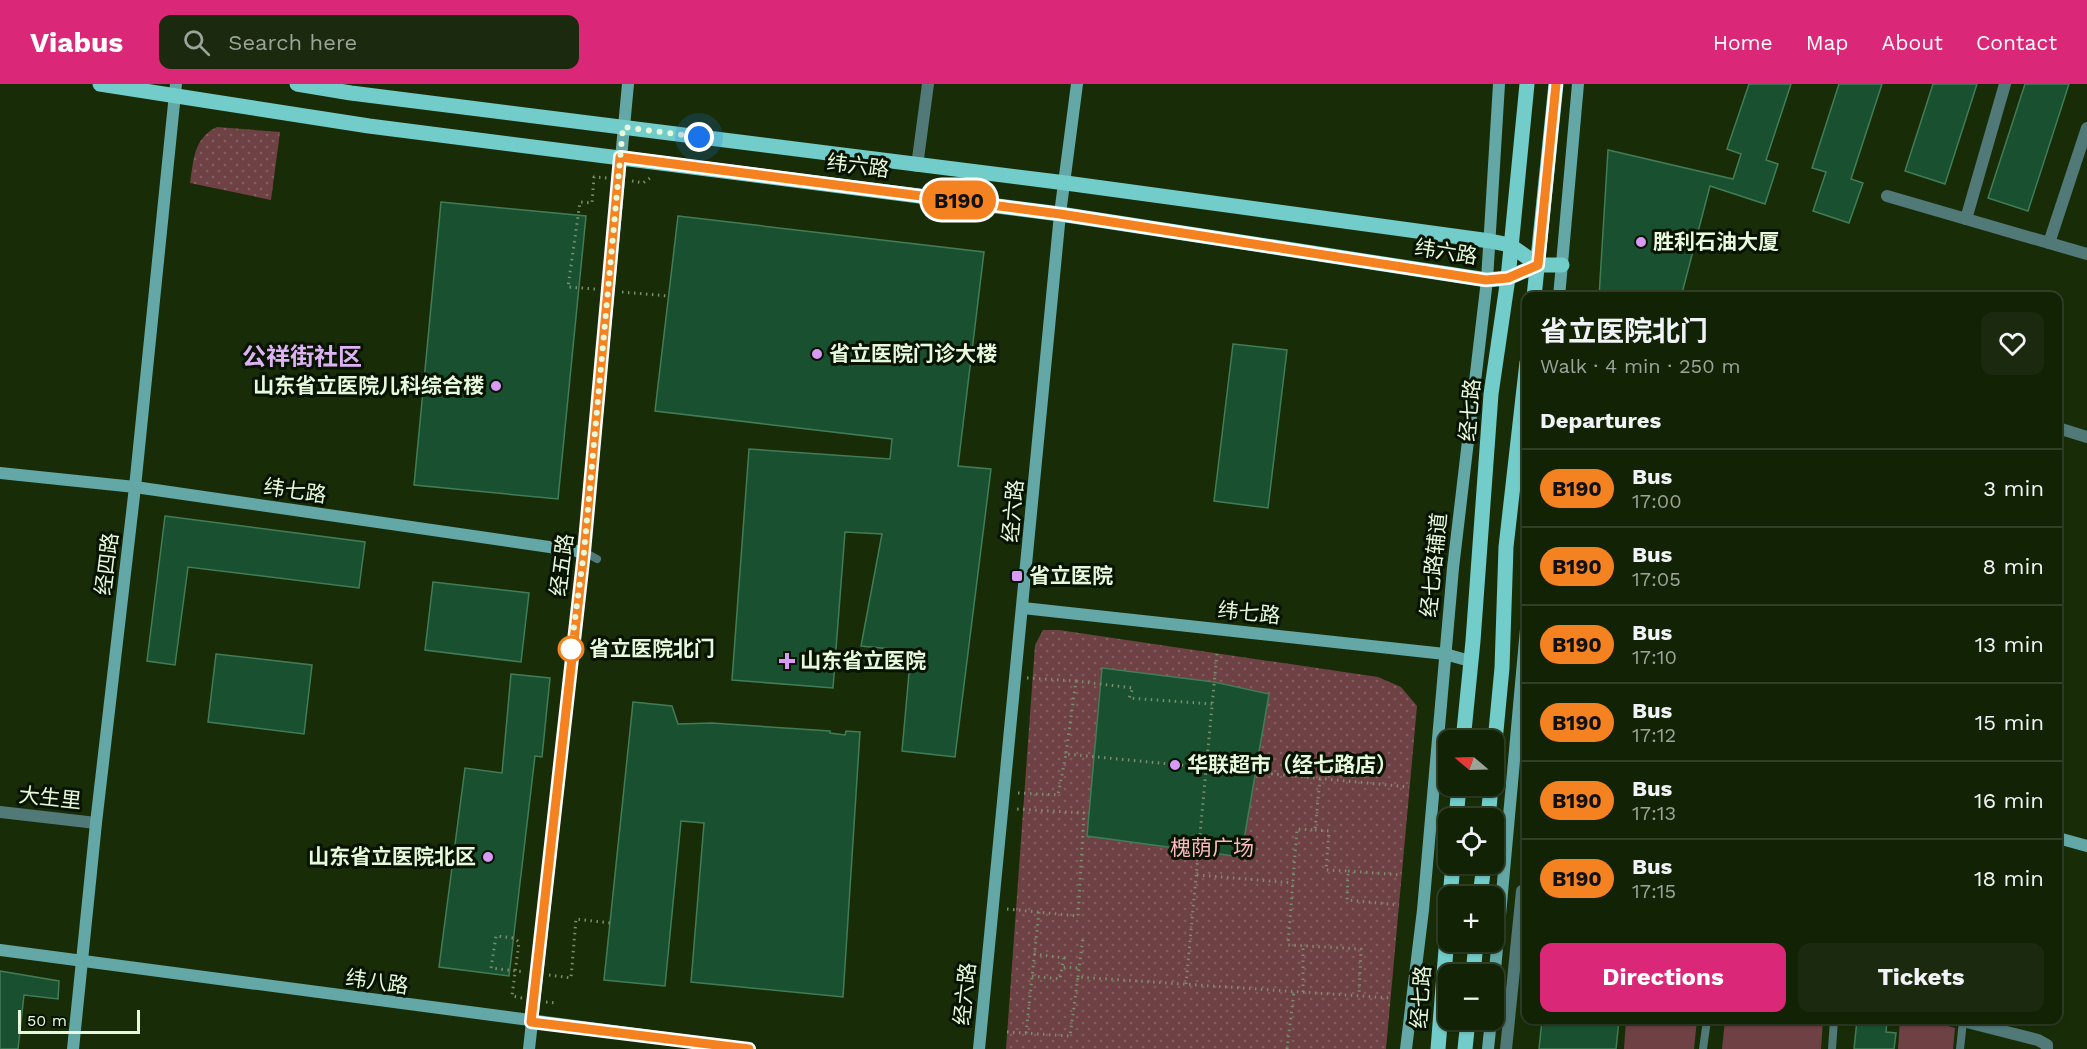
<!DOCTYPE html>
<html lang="en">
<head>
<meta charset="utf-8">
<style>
	body { margin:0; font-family:"Work Sans","Noto Sans SC",sans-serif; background:#1b2a0f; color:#f1f3f6; height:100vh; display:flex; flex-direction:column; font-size:22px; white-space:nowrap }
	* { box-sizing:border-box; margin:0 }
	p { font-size:20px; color:#9ca49a }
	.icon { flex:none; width:33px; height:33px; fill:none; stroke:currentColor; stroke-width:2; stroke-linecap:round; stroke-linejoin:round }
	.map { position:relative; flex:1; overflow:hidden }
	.side { position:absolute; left:1522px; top:208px; width:540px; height:732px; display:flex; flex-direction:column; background:#122205; border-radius:12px; box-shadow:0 2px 4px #0004,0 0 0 2px #313f27 }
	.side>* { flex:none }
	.badge { padding:0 12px; border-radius:20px; font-size:21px; line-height:39px }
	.needle { width:39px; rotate:289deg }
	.fabs { position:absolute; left:1438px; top:646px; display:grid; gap:12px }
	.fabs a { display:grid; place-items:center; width:66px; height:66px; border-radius:12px; background:#122205; box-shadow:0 2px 4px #0004,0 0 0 2px #313f27; font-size:30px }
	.scale { position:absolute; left:18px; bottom:15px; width:122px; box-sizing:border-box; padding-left:6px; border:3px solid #e7f9dc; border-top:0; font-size:16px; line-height:21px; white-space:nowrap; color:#e7f9dc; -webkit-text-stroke:4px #081302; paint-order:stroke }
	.you { position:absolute; width:30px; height:30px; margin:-15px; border:4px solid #fff; border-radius:50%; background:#1a73e8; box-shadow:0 0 0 9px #1a73e833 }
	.map>.badge { position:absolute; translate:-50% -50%; box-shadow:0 0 0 3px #fff }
	h2 { padding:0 18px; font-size:22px; line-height:54px }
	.round { display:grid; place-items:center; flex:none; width:63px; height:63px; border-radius:12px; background:#1b2a0f }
	.overview { display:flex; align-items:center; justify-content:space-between; height:102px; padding:0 18px }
	h1 { font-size:28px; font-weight:700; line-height:45px }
	.button { display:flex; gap:12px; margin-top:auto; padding:12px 18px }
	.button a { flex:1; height:69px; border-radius:12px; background:#db2777; color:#fff; font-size:24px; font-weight:700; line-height:69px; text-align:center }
	.button a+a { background:#1b2a0f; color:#f1f3f6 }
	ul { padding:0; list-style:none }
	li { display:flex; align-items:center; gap:18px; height:78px; padding:0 18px; border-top:2px solid #313f27 }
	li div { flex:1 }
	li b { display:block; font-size:22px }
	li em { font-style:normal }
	li .badge { min-width:66px; font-weight:700; text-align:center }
	header { display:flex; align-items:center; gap:36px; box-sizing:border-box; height:84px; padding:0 30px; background:#db2777; color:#fff }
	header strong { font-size:28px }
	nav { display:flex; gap:33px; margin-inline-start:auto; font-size:21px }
	.search { width:420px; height:54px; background:#1b2a0f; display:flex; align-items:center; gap:15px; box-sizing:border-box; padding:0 21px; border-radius:12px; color:#9ca49a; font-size:22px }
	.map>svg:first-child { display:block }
</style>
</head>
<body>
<header>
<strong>Viabus</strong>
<div class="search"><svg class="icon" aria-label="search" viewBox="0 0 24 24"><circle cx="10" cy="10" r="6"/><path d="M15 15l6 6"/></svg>Search here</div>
<nav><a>Home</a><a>Map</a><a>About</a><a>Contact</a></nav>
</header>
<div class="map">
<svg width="2087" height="965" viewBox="0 0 2087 965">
	<defs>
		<pattern id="park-dots" width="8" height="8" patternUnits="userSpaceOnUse" patternTransform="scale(1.5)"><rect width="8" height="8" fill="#6e4145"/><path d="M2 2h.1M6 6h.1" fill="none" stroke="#835d5f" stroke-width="1.8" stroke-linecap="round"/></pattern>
	</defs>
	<rect width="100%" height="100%" fill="#182d07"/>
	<!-- green -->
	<g fill="#6e4145">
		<polygon points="1626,936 1697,936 1694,965 1624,965"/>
		<polygon points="1725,936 1823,936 1821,965 1722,965"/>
		<polygon points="1900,936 1927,936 1955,944 1953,965 1898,965"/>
	</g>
	<!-- park -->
	<g fill="url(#park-dots)">
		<path d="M217,43L280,48L271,116L190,99C194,75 193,55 217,43Z"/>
		<polygon points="1043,546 1059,546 1378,593 1401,603 1417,622 1386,965 1006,965 1035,561"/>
	</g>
	<!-- building -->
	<g fill="#195130" stroke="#427c57" stroke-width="1.5">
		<polygon points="1749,0 1791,0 1766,76 1778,80 1765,120 1710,102 1681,213 1599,213 1608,66 1733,95 1741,70 1727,65"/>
		<polygon points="1839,0 1882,0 1851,95 1863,99 1849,139 1813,127 1826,88 1812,84"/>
		<polygon points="1933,0 1977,0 1945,100 1905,87"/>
		<polygon points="2025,0 2069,0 2028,127 1988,114"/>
		<polygon points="441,118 586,132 558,415 414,401"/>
		<polygon points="678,132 984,168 958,382 991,385 955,673 902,667 911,567 861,562 882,450 845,448 833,604 732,596 749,365 890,375 892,355 655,327"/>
		<polygon points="1233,260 1287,266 1268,424 1214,417"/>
		<polygon points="165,432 365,458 359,504 188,483 175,581 147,577"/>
		<polygon points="433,498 529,509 521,578 425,566"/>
		<polygon points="216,570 312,581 304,650 208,638"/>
		<polygon points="1102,584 1214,598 1269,610 1241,773 1087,752"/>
		<polygon points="511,590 550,594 542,673 535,672 509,892 439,883 465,684 502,689"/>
		<polygon points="633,618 672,622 678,640 712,639 830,647 830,649 845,651 846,647 860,648 843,913 691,898 704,739 681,737 665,902 604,896"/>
		<polygon points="0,887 59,897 58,915 24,911 18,965 0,965"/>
		<polygon points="1542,936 1619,936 1616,965 1539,965"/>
		<polygon points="1857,936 1887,936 1886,948 1896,949 1894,965 1854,965"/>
	</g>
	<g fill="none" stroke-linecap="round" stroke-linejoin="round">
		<!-- path -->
		<g stroke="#7a8e6c" stroke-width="3" stroke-dasharray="1.5 4.5" stroke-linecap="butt">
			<polyline points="632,97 643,99 650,94"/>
			<polyline points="595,205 568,203 580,118 592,119 594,93 608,94"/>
			<polyline points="622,208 668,212"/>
			<polyline points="1027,594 1076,597 1066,669"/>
			<polyline points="1076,597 1133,604 1129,614 1212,620"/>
			<polyline points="1320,695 1315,746 1297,745 1288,861 1361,865 1359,912"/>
			<polyline points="1018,709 1058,711 1066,670 1409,703"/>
			<polyline points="1315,746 1329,747 1326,786 1348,787 1347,816 1399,821"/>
			<polyline points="1348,787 1402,791"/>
			<polyline points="1197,791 1293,799"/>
			<polyline points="1007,825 1078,832 1084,729 1016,725"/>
			<polyline points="1034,870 1064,874 1062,883"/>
			<polyline points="549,891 571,894 576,835 610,839"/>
			<polyline points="1032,892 1060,895 1062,883 1079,884"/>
			<polyline points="1078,893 1083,854"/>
			<polyline points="1186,900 1217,569"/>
			<polyline points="1303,908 1303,862"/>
			<polyline points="522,914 512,912 519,858 514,854 496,852 491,884 525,888"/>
			<polyline points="546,918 557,919"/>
			<polyline points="1007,948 1070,952 1078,893 1391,914"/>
			<polyline points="1026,949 1039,828"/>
			<polyline points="1287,965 1294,907"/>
		</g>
		<!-- lane -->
		<g stroke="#507978" stroke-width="8">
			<polyline points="584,468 597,475"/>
			<polyline points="1703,965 1707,936"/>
			<polyline points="1832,965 1834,936"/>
			<polyline points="1960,965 1963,937"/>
		</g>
		<!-- street -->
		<g stroke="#507978" stroke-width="12">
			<polyline points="917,82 928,0"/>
			<polyline points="1887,112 2087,170"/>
			<polyline points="1966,135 2005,0"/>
			<polyline points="2049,159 2087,44"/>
			<polyline points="2058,344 2087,353"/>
			<polyline points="0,728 96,739"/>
			<polyline points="1959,936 2038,956 2047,961 2047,965"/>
			<polyline points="1506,965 1522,807"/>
		</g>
		<!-- secondary -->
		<g stroke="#63a8a6" stroke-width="12">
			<polyline points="1559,213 1578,0"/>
			<polyline points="0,389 135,403 584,468"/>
			<polyline points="1023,524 1445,570 1470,577"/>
			<polyline points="2058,754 2087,762"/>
			<polyline points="0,866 749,965"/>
			<polyline points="1494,897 1527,534"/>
			<polyline points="73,965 96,739 135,403 176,0"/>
			<polyline points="529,965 584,468 628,0"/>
			<polyline points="979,965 1060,130 1077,0"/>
			<polyline points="1406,965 1423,826 1453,484 1487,196 1499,0"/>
			<polyline points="1488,965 1491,936"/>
		</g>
		<!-- primary -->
		<g stroke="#72ccca" stroke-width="15">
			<polyline points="100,0 369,42 1060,130 1487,196 1508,194 1538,181 1562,181"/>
			<polyline points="297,0 351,9 1066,99 1490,157 1510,161 1538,181"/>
			<polyline points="1534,213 1556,0"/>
			<polyline points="1463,657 1473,557 1491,310 1508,194 1527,0"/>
			<polyline points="1494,668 1502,584 1506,463 1527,278"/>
			<polyline points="1456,735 1459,702"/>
			<polyline points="1488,735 1491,702"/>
			<polyline points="1450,813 1453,780"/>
			<polyline points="1480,813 1484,780"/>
			<polyline points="1473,891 1476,858"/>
			<polyline points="1438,965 1449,828"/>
			<polyline points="1465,965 1468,936"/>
		</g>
	</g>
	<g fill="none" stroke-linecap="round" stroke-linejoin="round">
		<!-- line casing -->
		<g stroke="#fff" stroke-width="14">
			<polyline id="line" points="749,965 531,938 584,468 620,73 1060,130 1486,196 1508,194 1538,181 1556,0"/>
		</g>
		<!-- line -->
		<use href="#line" stroke="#f58220" stroke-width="9"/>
		<!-- walk -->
		<polyline stroke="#e7f9dc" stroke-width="6" stroke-dasharray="0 10.8" points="571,565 584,468 623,43 699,53"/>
	</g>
	<!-- markers -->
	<g fill="#d99af7" stroke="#081302" stroke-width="2">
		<circle cx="1641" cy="158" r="6"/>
		<circle cx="817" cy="270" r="6"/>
		<circle cx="496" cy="302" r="6"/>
		<rect x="1011" y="486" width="12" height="12" rx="3"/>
		<path d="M784 568h6v6h6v6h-6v6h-6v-6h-6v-6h6z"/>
		<circle cx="1175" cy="681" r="6"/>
		<circle cx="488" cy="773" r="6"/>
	</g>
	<circle fill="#fff" stroke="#f58220" stroke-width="3" cx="571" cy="565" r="12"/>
	<g text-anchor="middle" stroke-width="6" stroke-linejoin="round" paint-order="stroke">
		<!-- street labels -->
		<g font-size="21" fill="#e7f9dc" stroke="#081302">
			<text transform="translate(858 82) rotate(7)" y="7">纬六路</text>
			<text transform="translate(1446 168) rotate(9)" y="7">纬六路</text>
			<text transform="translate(1470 326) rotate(-85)" y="7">经七路</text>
			<text transform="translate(295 407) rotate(8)" y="7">纬七路</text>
			<text transform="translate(1013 427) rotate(-85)" y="7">经六路</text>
			<text transform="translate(107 480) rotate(-83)" y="7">经四路</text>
			<text transform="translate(562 481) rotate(-83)" y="7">经五路</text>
			<text transform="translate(1434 481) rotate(-84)" y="7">经七路辅道</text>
			<text transform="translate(1249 529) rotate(6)" y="7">纬七路</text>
			<text transform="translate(50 714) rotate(6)" y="7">大生里</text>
			<text transform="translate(377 898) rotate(8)" y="7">纬八路</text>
			<text transform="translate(965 910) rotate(-84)" y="7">经六路</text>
			<text transform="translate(1421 913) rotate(-86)" y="7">经七路</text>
		</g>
		<!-- poi labels -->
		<g font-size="21" font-weight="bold" fill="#e7f9dc" stroke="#081302" text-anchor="start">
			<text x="1653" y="165">胜利石油大厦</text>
			<text x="829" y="277">省立医院门诊大楼</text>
			<text x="484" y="309" text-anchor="end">山东省立医院儿科综合楼</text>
			<text x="1029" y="499">省立医院</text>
			<text x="800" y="584">山东省立医院</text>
			<text x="1187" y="688">华联超市（经七路店）</text>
			<text x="476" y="780" text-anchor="end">山东省立医院北区</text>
		</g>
		<!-- stop labels -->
		<g font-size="21" font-weight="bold" fill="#e7f9dc" stroke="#081302" text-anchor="start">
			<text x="589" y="572">省立医院北门</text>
		</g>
		<!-- park labels -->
		<g font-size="21" fill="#febabf" stroke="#081302">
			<text x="1212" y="771">槐荫广场</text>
		</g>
		<!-- quarter labels -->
		<g font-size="24" font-weight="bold" fill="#deb3f4" stroke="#081302">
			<text x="302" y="281">公祥街社区</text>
		</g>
	</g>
</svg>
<div class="fabs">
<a><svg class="needle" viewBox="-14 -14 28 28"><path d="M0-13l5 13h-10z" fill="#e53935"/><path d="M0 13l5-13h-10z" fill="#9ca49a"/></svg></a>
<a><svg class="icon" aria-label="locate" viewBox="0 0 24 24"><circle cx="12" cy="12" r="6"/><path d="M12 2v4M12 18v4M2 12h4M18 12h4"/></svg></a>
<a>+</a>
<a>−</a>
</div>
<div class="scale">50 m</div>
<div class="you" style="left:699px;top:53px"></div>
<b class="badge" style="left:959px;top:116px;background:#f58220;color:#111">B190</b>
<section class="side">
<div class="overview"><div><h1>省立医院北门</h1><p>Walk · 4 min · 250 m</p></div><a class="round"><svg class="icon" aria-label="heart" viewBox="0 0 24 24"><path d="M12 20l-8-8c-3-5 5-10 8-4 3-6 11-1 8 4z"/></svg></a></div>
<h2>Departures</h2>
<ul>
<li><span class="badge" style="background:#f58220;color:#111">B190</span><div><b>Bus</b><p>17:00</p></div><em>3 min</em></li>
<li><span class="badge" style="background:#f58220;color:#111">B190</span><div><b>Bus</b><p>17:05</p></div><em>8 min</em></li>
<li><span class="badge" style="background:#f58220;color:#111">B190</span><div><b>Bus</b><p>17:10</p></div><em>13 min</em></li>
<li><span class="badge" style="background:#f58220;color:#111">B190</span><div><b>Bus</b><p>17:12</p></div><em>15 min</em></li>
<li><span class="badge" style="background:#f58220;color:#111">B190</span><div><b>Bus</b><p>17:13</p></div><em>16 min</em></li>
<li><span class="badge" style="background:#f58220;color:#111">B190</span><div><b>Bus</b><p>17:15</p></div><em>18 min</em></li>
</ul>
<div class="button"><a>Directions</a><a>Tickets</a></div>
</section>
</div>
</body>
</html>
